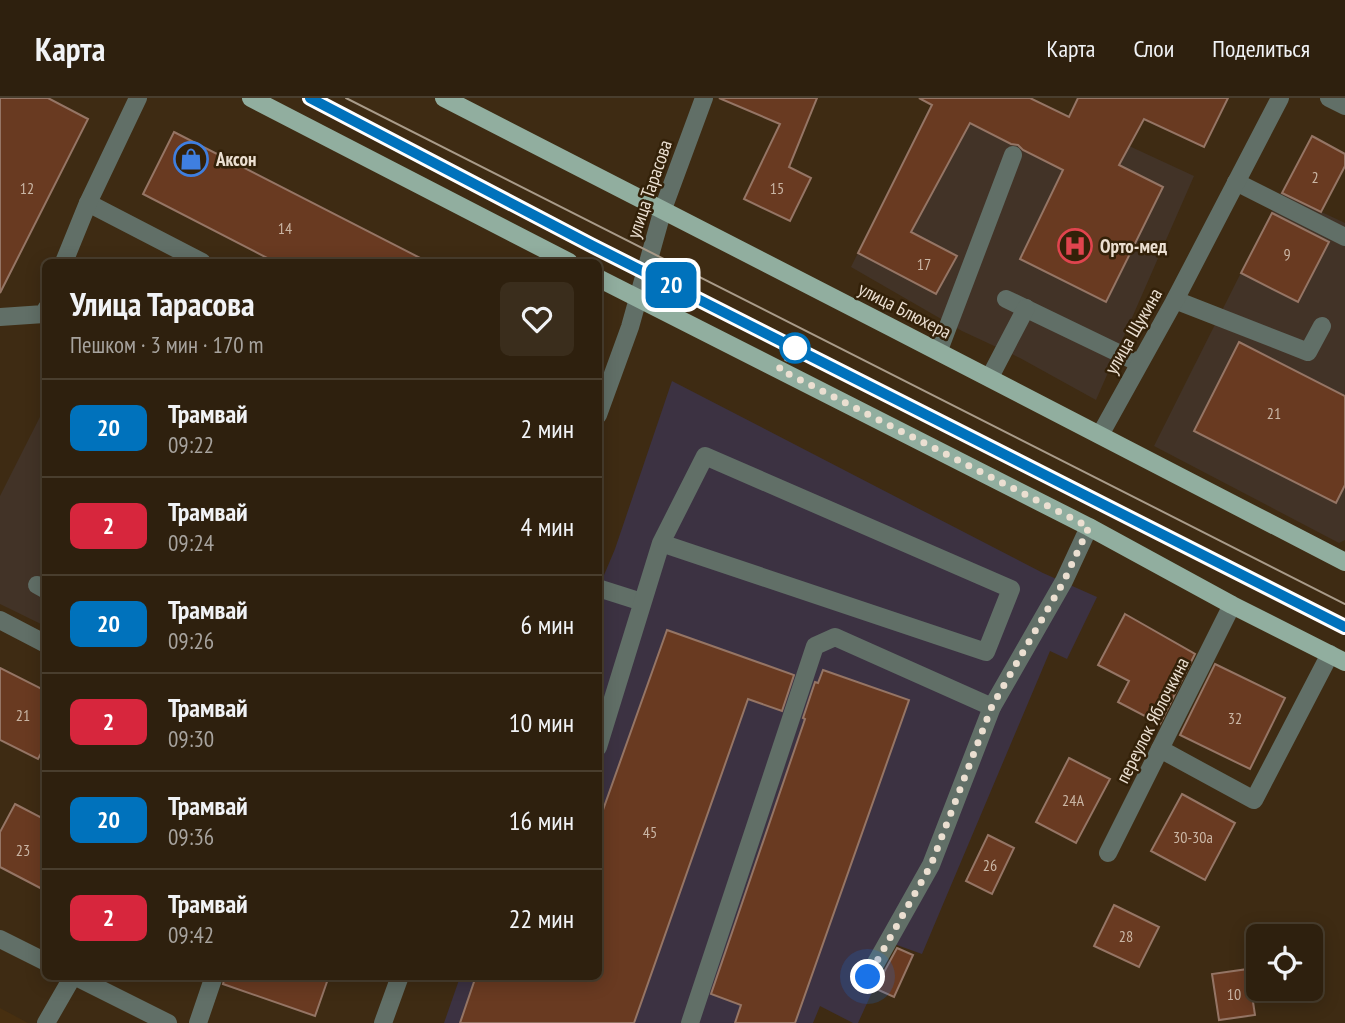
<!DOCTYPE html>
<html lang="ru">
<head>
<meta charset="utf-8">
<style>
	body { margin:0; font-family:"PT Sans Narrow",sans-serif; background:#3a2d1c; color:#f1f3f6; height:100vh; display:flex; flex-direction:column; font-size:26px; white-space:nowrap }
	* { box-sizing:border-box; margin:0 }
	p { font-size:23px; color:#a7a39e }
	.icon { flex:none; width:38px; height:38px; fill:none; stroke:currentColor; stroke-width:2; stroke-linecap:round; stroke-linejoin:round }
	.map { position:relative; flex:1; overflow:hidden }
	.drawer { position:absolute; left:42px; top:161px; width:560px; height:721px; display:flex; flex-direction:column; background:#2e200e; border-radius:10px; box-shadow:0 4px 18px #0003,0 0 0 2px #493e2e }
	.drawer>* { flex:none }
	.badge { padding:0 14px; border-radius:10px; font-size:24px; line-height:46px }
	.tools { position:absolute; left:1246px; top:826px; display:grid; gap:14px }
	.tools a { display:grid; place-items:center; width:77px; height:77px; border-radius:10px; background:#2e200e; box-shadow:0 4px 18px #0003,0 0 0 2px #493e2e; font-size:35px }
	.you { position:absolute; width:35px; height:35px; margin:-18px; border:5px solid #fff; border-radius:50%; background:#1a73e8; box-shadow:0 0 0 10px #1a73e833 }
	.map>.badge { position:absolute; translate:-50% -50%; box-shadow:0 0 0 4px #fff }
	.round { display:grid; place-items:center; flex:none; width:74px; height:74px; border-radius:10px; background:#3a2d1c }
	.headline { display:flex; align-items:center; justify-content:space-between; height:119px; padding:0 28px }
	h1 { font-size:33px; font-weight:600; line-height:52px }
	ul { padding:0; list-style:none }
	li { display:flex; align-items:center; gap:21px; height:98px; padding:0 28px; border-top:2px solid #493e2e }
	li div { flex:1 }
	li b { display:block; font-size:26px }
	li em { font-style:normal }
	li .badge { min-width:77px; font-weight:700; text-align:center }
	header { display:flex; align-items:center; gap:42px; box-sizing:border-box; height:98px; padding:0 35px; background:#2e200e; border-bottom:2px solid #493e2e }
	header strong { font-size:33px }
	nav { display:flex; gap:38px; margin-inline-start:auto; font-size:24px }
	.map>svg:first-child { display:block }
</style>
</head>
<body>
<header>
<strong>Карта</strong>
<nav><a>Карта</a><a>Слои</a><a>Поделиться</a></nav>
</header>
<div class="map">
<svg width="1345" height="925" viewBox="0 0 1345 925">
	<rect width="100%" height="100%" fill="#3e2b13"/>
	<!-- commercial -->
	<g fill="#423327">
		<polygon points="934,0 1031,0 1073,22 1194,78 1096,302 1020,260 962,233 851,169"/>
		<polygon points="1281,95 1345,125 1345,442 1339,445 1154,348"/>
		<polygon points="45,309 45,528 0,506 0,398"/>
	</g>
	<!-- industrial -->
	<polygon fill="#3c3242" points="672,283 1043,475 1097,499 1067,561 1050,553 922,856 894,846 858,925 853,925 820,908 813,925 444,925 460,879 598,878 599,489 615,451"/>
	<!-- built -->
	<polygon fill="#472f10" points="0,910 28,925 0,925"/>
	<!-- building -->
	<g fill="#693a21" stroke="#957565" stroke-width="2">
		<polygon points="0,0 48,0 88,21 0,195"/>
		<polygon points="719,0 817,0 789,69 811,80 790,123 744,101 780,26"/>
		<polygon points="919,0 1030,0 1069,19 1078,0 1228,0 1204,49 1144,21 1119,67 1163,89 1106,204 1020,161 1063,72 1023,52 1018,47 1011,46 970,25 911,134 957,158 936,196 858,155 932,7"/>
		<polygon points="174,34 428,164 275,164 143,96"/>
		<polygon points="1312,38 1345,56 1345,68 1321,114 1282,95"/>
		<polygon points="1272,115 1329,144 1298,204 1241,175"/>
		<polygon points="1239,244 1345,298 1345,387 1336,405 1194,333"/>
		<polygon points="1125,516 1195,556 1160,626 1118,604 1129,583 1098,567"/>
		<polygon points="667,532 794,577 782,613 748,601 634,925 460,925 476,878 598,878 598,726"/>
		<polygon points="1215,566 1285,600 1250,671 1180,637"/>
		<polygon points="0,570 46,593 46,646 38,661 0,642"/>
		<polygon points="823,572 909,602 795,925 735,925 741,907 711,896 805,621 803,620 815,584 818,585"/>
		<polygon points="1069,660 1110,681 1076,745 1036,724"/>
		<polygon points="1182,696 1235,725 1205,782 1151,753"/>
		<polygon points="15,706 46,722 46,793 0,769 0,734"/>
		<polygon points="988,737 1014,750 992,796 966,783"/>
		<polygon points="1114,807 1159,829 1139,869 1094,848"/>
		<polygon points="897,850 913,857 894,899 872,889 878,885"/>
		<polygon points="1248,871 1255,917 1219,922 1212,876"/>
		<polygon points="225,878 329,878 315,918 223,886"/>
	</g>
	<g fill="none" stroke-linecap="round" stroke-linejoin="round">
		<!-- service -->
		<g stroke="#616f67" stroke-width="18">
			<polyline points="1236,84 1345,139"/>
			<polyline points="88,105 202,164"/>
			<polyline points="64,164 88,105 138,0"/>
			<polyline points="1006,201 1139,265"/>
			<polyline points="1175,202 1308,254 1322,228"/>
			<polyline points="0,219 44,216 46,211"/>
			<polyline points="939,252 1013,57"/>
			<polyline points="990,279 1026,210"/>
			<polyline points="37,487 46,492"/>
			<polyline points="598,490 642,504"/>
			<polyline points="0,522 46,546"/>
			<polyline points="598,649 661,445 705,358 1011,491 986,554 661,445"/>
			<polyline points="1160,651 1254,702 1330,556"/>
			<polyline points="868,879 931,767 992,609 1064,483 1089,429"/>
			<polyline points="46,925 73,878"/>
			<polyline points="198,925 214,878"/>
			<polyline points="690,925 815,548 835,539 992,609"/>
		</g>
		<!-- minor -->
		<g stroke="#616f67" stroke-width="18">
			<polyline points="1329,0 1345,8"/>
			<polyline points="598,317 630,229 663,111 704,0"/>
			<polyline points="1100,337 1175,202 1280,0"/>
			<polyline points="1108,755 1232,507"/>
			<polyline points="0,841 46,864"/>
			<polyline points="74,878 168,925"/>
			<polyline points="383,925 400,878"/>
		</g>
		<!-- primary -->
		<g stroke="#91ae9f" stroke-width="18">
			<polyline points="251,0 569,164"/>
			<path d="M444,0C745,154 1045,308 1345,464"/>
			<polyline points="598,180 1089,429 1232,507 1345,564"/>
		</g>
		<!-- tram -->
		<g stroke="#a99b89" stroke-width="2">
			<polyline points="310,0 591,147 1345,529"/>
			<polyline points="346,0 1345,506"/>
		</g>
	</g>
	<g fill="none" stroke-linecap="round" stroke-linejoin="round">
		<!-- line casing -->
		<g stroke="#fff" stroke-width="16">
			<polyline id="line" points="310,0 591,147 1345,529"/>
		</g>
		<!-- line -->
		<use href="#line" stroke="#0072bc" stroke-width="10"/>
		<!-- walk -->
		<polyline stroke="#ebdfd1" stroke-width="7" stroke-dasharray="0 12.6" points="795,250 779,271 1089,429 1064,483 992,608 931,767 868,879"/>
	</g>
	<!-- icons -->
	<defs>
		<g id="shop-ring" transform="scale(1.75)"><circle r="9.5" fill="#332109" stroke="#3f7fe0" stroke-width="1.5"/><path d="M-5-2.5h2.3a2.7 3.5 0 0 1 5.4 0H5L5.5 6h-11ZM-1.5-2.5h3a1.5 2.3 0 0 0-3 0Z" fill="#3f7fe0"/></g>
		<g id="hospital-ring" transform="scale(1.75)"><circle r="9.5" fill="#332109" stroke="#e0444e" stroke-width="1.5"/><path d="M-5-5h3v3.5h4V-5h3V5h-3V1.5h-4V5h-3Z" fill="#e0444e"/></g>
	</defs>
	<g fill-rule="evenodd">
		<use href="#shop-ring" x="191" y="61"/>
		<use href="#hospital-ring" x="1075" y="148"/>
	</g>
	<!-- markers -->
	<circle fill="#fff" stroke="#0072bc" stroke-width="3.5" cx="795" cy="250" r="14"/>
	<g text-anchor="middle" stroke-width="5" stroke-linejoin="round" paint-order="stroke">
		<!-- number labels -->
		<g font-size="16" fill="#cab6a5">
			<text x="1315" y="85">2</text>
			<text x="27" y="96">12</text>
			<text x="777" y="96">15</text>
			<text x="285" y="136">14</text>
			<text x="1287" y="162">9</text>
			<text x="924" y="172">17</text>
			<text x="1274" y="321">21</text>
			<text x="23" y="623">21</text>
			<text x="1235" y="626">32</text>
			<text x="1073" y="708">24А</text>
			<text x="650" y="740">45</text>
			<text x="1193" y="745">30-30а</text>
			<text x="23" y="758">23</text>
			<text x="990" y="773">26</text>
			<text x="1126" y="844">28</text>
			<text x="1234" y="902">10</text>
		</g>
		<!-- poi labels -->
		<g font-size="19" font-weight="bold" fill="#ebdfd1" stroke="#332109" text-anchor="start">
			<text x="216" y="68">Аксон</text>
			<text x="1100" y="155">Орто-мед</text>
		</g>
		<!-- street labels -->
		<g font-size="19" fill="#ebdfd1" stroke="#332109">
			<text transform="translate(649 91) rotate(-71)" y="7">улица Тарасова</text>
			<text transform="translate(905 212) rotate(27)" y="7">улица Блюхера</text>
			<text transform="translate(1133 233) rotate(-60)" y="7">улица Щукина</text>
			<text transform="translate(1152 622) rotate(-63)" y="7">переулок Яблочкина</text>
		</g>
	</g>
</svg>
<div class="tools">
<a><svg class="icon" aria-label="locate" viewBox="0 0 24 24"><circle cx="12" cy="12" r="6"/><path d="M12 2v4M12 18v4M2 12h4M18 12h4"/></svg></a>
</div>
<div class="you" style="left:868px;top:879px"></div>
<b class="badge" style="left:671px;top:187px;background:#0072bc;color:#fff">20</b>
<section class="drawer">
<div class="headline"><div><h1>Улица Тарасова</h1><p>Пешком · 3 мин · 170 m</p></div><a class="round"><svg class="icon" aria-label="heart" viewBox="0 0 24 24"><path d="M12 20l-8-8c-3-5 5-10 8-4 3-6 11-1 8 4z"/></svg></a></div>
<ul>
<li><span class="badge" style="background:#0072bc;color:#fff">20</span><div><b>Трамвай</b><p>09:22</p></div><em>2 мин</em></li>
<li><span class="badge" style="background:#d7263d;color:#fff">2</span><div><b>Трамвай</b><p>09:24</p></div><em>4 мин</em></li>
<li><span class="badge" style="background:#0072bc;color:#fff">20</span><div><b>Трамвай</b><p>09:26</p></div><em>6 мин</em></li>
<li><span class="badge" style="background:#d7263d;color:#fff">2</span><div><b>Трамвай</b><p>09:30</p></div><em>10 мин</em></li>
<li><span class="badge" style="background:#0072bc;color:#fff">20</span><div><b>Трамвай</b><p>09:36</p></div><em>16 мин</em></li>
<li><span class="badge" style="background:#d7263d;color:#fff">2</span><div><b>Трамвай</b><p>09:42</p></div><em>22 мин</em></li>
</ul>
</section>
</div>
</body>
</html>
